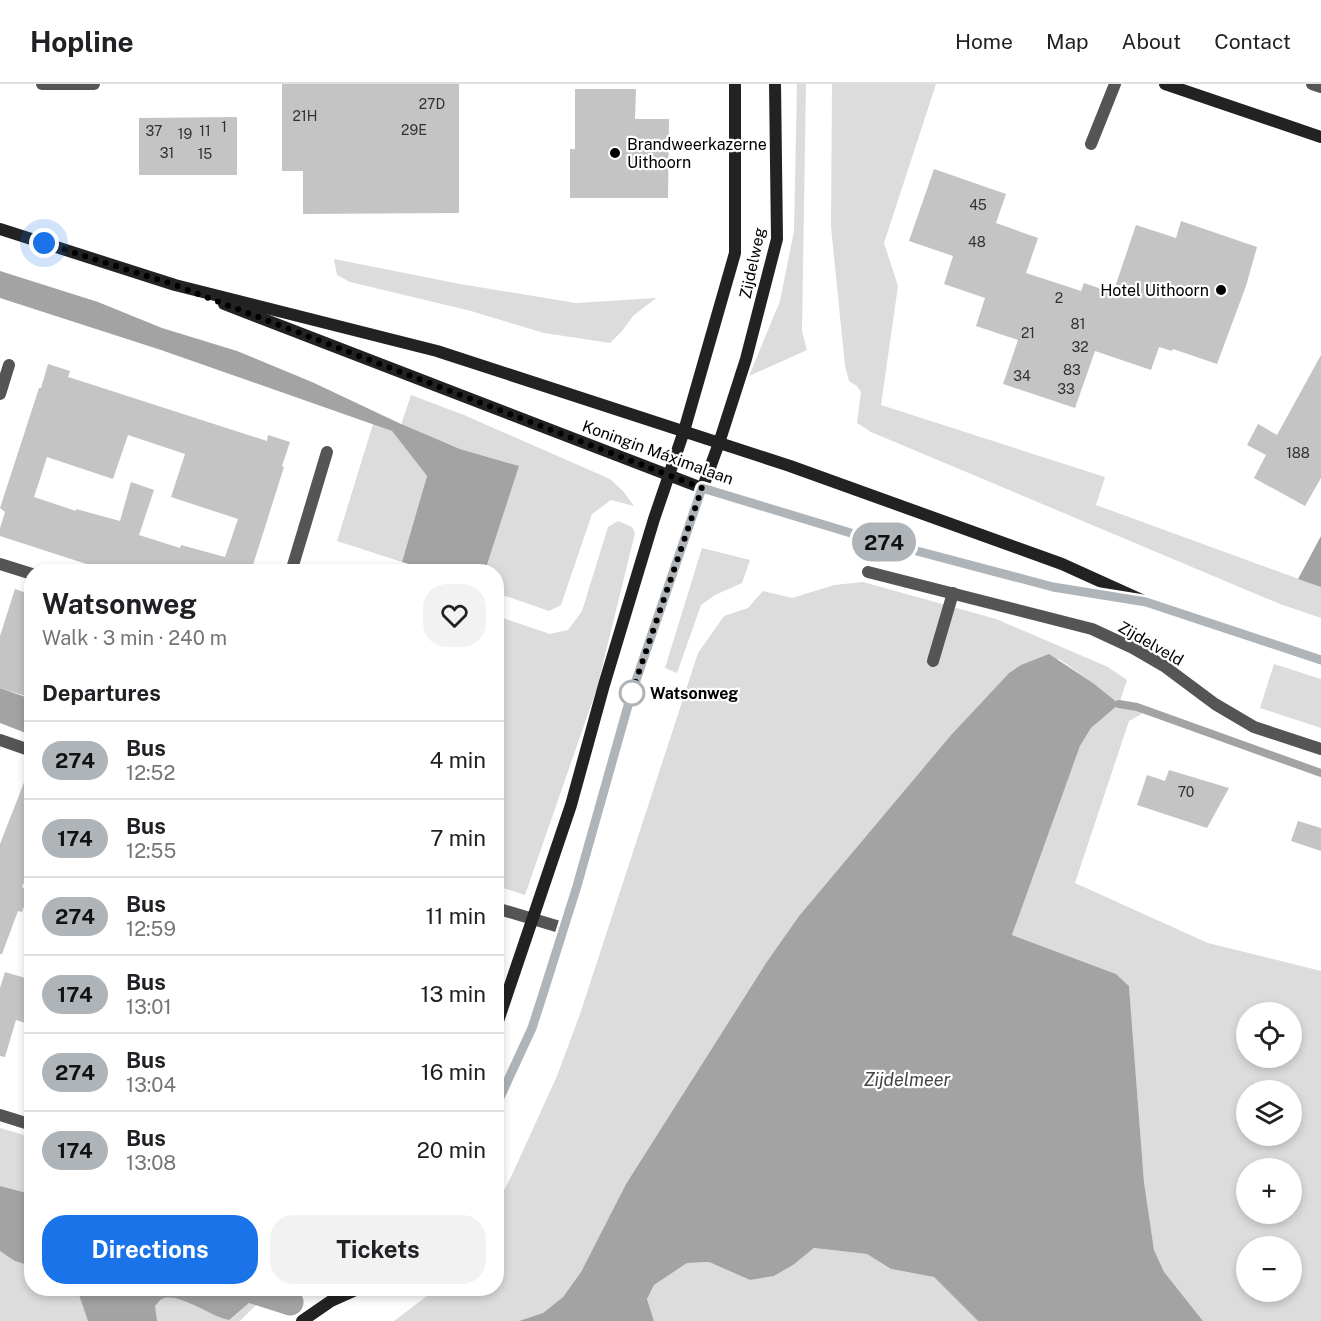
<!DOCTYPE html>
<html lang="en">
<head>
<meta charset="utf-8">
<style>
	body { margin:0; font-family:"Public Sans",sans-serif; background:#f2f2f2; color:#202124; height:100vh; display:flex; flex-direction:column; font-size:22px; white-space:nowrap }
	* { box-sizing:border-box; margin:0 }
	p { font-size:20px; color:#757577 }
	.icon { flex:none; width:33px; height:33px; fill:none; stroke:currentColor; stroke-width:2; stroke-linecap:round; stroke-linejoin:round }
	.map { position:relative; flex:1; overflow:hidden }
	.side { position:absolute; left:24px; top:480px; width:480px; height:732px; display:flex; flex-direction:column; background:#fff; border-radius:24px; box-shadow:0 3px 9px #0003 }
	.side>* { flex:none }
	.badge { padding:0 12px; border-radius:20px; font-size:21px; line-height:39px }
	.fabs { position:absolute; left:1236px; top:918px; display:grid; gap:12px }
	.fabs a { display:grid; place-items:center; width:66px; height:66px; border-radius:50%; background:#fff; box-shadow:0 3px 9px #0003; font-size:30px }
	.you { position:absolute; width:30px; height:30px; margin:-15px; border:4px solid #fff; border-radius:50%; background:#1a73e8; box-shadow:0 0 0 9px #1a73e833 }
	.map>.badge { position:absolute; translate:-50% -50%; box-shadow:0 0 0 3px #fff }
	h2 { padding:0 18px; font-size:22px; line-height:54px }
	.round { display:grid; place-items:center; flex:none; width:63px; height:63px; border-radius:24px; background:#f2f2f2 }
	.headline { display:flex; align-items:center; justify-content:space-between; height:102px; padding:0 18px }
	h1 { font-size:28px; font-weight:700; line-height:45px }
	.primary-button { display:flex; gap:12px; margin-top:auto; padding:12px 18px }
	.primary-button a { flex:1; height:69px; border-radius:24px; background:#1a73e8; color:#fff; font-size:24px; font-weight:700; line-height:69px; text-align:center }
	.primary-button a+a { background:#f2f2f2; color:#202124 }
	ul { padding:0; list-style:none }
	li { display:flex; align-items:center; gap:18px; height:78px; padding:0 18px; border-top:2px solid #e0e0e0 }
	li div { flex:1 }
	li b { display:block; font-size:22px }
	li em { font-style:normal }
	li .badge { min-width:66px; font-weight:700; text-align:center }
	header { display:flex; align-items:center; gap:36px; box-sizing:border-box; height:84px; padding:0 30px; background:#fff; border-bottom:2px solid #e0e0e0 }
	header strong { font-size:28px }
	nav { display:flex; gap:33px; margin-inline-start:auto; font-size:21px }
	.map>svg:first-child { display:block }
</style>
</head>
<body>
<header>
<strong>Hopline</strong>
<nav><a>Home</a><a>Map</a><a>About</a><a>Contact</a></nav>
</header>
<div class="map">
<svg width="1321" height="1237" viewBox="0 0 1321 1237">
	<rect width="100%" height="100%" fill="#fff"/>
	<!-- green -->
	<g fill="#dcdcdc" fill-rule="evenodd">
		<polygon points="797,0 806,0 802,247 807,266 749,292 780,217 794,147"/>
		<polygon points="832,0 936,0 884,159 898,202 881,321 1105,393 1096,421 1321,503 1321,534 1280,520 871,348 857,339 861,308 857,302 849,297 845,282 831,143"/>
		<polygon points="334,175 460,200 576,219 656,214 633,232 622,247 610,259 544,249 471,227 350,198 337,191"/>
		<polygon points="411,311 464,331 610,395 623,407 634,422 611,416 592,430 561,521 549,527 497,509 496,488 485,487 519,382 460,365 401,341"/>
		<polygon points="373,340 392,347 427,392 402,478 337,457"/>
		<polygon points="618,437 632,443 635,449 597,604 525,811 497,802 497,532 550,550 568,546 582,527 608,443"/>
		<polygon points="702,464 750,476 742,499 715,511 701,521 677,589 665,584"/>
		<path d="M863,498L996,535L1108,583L1127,596L1119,620L1147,627L1129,637L1075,799L1208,859L1321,887V1237H1203L1163,1188L1154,1166L1144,1098L1129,902L1116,890L1012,851L1080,662L1091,644L1118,620L1093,599L1059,575L1009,589L951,651L799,832L766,879L626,1100L581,1188L563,1213L543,1229L521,1237H394L436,1205L496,1204L497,1119L510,1095L557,992L580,930L698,569L724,532L748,524L763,507L792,514L834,501ZM1246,928H1292V974H1246ZM1246,1006H1292V1052H1246ZM1246,1084H1292V1130H1246ZM1246,1162H1292V1208H1246Z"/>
		<polygon points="1274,580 1321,595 1321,644 1260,624"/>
		<polygon points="0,1044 31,1053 31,1110 0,1102"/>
		<polygon points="0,1160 31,1167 32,1204 198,1205 259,1218 240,1237 0,1237"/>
		<polygon points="814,1164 867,1170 891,1185 934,1193 978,1237 654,1237 647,1215 654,1201 687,1179 709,1178 750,1196 774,1192 793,1181"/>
	</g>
	<!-- water -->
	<g fill="#a3a3a3">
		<polygon points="0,187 98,218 162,244 237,267 312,298 401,340 460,365 519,382 485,487 432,487 402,478 427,392 392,347 161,266 0,214"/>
		<polygon points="1321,452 1321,503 1298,495"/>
		<polygon points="1049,570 1093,599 1119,620 1091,644 1080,662 1012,851 1116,890 1129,902 1144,1098 1154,1166 1164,1188 1203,1237 978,1237 934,1193 891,1185 867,1170 814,1164 793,1181 774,1192 750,1196 709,1178 687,1179 654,1201 647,1215 654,1237 519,1237 543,1229 563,1213 581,1188 626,1100 766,879 799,832 951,651 1009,589 1021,581"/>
		<polygon points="0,604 31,615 31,651 0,639"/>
		<polygon points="0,1102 31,1110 31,1182 15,1177 0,1167"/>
		<path d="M286,1204L298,1207L283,1219L258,1211L229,1236C212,1233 177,1207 162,1215C159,1216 157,1220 155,1222L157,1237H88L77,1205Z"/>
	</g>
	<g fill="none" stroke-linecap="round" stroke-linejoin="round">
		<!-- stream -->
		<polyline stroke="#a3a3a3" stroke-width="8" points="1119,620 1137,623 1321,689"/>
		<!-- canal -->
		<polyline stroke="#a3a3a3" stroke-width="27" points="247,1204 290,1218"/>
	</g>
	<!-- building -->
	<g fill="#c4c4c4" fill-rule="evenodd">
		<polygon points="282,0 459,0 459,129 303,130 303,87 282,87"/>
		<polygon points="575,5 636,5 635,35 669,35 668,114 570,114 570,65 575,65"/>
		<polygon points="237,33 237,91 139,91 139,34"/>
		<polygon points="934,85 1006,110 996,139 1038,154 1026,189 1081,207 1084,199 1113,209 1136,141 1176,154 1181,137 1257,163 1246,202 1217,280 1173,265 1172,267 1159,263 1151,286 1095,267 1075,324 1003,300 1018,256 976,242 985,214 944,200 953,172 909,157"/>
		<polygon points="1321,271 1321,394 1305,422 1254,394 1266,371 1247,361 1258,340 1277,351"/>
		<path d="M48,280L70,287L68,293L87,299L267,357L268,351L290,358L282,382L284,383L253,481L258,483L257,488H111L0,452V444L5,428L0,424L39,304H41ZM128,351L185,370L171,413L238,435L225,473L181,461L180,464L139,451L154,406L131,398L120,437L76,425V427L34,413L47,373L113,395Z"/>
		<polygon points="15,505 32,511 32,614 0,604 0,552"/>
		<polygon points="30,683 32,779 22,803 30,807 22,828 18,827 2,870 0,870 0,760"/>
		<polygon points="1169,686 1229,704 1207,744 1137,721 1147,691 1165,697"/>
		<polygon points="1298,737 1321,744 1321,767 1291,757"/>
		<polygon points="5,888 32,896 32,941 16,936 5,973 0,972 0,904"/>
	</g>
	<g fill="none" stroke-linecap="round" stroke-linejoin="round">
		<!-- street -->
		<g stroke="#555" stroke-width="12">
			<polyline points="42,0 94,0"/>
			<polyline points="1312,0 1321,3"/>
			<polyline points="1091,60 1115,0"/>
			<polyline points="0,310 9,281"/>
			<polyline points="0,480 32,490"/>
			<polyline points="291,488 327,368"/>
			<polyline points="868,488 1092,545 1133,564 1164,582 1215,620 1254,643 1321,665"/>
			<polyline points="933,577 953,509"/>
			<polyline points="0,656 32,667"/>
			<polyline points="496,824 563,844"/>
			<polyline points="0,1031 32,1041"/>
		</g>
		<!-- secondary -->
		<g stroke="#222" stroke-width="12">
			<polyline points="1165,0 1321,53"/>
			<polyline points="0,145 175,201 437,267 790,382 1062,480 1146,518 1321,576"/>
			<polyline points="224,220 702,404 864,453 1053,503 1130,516"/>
			<polyline points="496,943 571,721 604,601 654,435 684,347 735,169 735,0"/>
			<polyline points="496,1022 532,944 543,910 577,803 631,611 688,444 719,359 746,275 777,155 775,0"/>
			<polyline points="302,1237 331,1217 360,1204"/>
		</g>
	</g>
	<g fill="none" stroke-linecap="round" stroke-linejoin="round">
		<!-- line casing -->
		<g stroke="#fff" stroke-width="14">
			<polyline id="line" points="496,1022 532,944 543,910 577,802 631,611 702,404 864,453 1053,503 1146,518 1321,576"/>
		</g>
		<!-- line -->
		<use href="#line" stroke="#afb4b9" stroke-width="9"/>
		<!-- walk -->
		<polyline stroke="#000" stroke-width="6" stroke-dasharray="0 10.8" points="44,159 175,201 702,404 631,611 632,609"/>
	</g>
	<!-- markers -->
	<g fill="#000" stroke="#fff" stroke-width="2">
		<circle cx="615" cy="69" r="6"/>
		<circle cx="1221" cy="206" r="6"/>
	</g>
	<circle fill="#fff" stroke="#afb4b9" stroke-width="3" cx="632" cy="609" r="12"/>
	<g text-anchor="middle" stroke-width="4.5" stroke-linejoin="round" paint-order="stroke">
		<!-- number labels -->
		<g font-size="14" fill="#313131">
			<text x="432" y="25">27D</text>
			<text x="305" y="37">21H</text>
			<text x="224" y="48">1</text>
			<text x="414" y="51">29E</text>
			<text x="154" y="52">37</text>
			<text x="205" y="52">11</text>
			<text x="185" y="55">19</text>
			<text x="167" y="74">31</text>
			<text x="205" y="75">15</text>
			<text x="978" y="126">45</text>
			<text x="977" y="163">48</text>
			<text x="1059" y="219">2</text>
			<text x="1078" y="245">81</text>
			<text x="1028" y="254">21</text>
			<text x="1080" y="268">32</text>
			<text x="1072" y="291">83</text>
			<text x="1022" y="297">34</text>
			<text x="1066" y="310">33</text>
			<text x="1298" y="374">188</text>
			<text x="1186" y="713">70</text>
		</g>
		<!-- poi labels -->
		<g font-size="16" fill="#000" stroke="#fff" text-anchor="start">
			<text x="627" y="66">Brandweerkazerne<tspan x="627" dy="18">Uithoorn</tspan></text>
			<text x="1209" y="212" text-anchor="end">Hotel Uithoorn</text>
		</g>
		<!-- street labels -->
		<g font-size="16" fill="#000" stroke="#fff">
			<text transform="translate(752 179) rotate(-78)" y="6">Zijdelweg</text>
			<text transform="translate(658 368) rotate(20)" y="6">Koningin Máximalaan</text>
			<text transform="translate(1151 559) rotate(30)" y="6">Zijdelveld</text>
		</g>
		<!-- stop labels -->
		<g font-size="16" font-weight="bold" fill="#000" stroke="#fff" text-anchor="start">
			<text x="650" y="615">Watsonweg</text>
		</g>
		<!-- water labels -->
		<g font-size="18" font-style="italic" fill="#444" stroke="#fff">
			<text x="907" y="1002">Zijdelmeer</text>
		</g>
	</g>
</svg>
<div class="fabs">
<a><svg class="icon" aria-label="locate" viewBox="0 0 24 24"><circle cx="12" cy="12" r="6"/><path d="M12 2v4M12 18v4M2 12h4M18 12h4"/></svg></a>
<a><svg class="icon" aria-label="layers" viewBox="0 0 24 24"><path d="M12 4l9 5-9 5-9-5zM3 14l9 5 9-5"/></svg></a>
<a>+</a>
<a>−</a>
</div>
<div class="you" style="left:44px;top:159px"></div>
<b class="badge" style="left:884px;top:458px;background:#afb4b9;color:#111">274</b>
<section class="side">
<div class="headline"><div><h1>Watsonweg</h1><p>Walk · 3 min · 240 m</p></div><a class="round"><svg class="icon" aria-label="heart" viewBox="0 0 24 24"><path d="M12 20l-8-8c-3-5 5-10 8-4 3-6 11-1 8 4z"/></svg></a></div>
<h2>Departures</h2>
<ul>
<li><span class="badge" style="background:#afb4b9;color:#111">274</span><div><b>Bus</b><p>12:52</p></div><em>4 min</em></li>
<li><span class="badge" style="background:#afb4b9;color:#111">174</span><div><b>Bus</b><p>12:55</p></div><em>7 min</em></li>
<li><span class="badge" style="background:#afb4b9;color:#111">274</span><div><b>Bus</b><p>12:59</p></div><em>11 min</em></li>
<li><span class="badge" style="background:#afb4b9;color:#111">174</span><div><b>Bus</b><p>13:01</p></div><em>13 min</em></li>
<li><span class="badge" style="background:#afb4b9;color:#111">274</span><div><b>Bus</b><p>13:04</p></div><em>16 min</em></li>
<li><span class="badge" style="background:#afb4b9;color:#111">174</span><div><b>Bus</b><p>13:08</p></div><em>20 min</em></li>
</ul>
<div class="primary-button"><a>Directions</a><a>Tickets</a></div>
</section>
</div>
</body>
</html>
